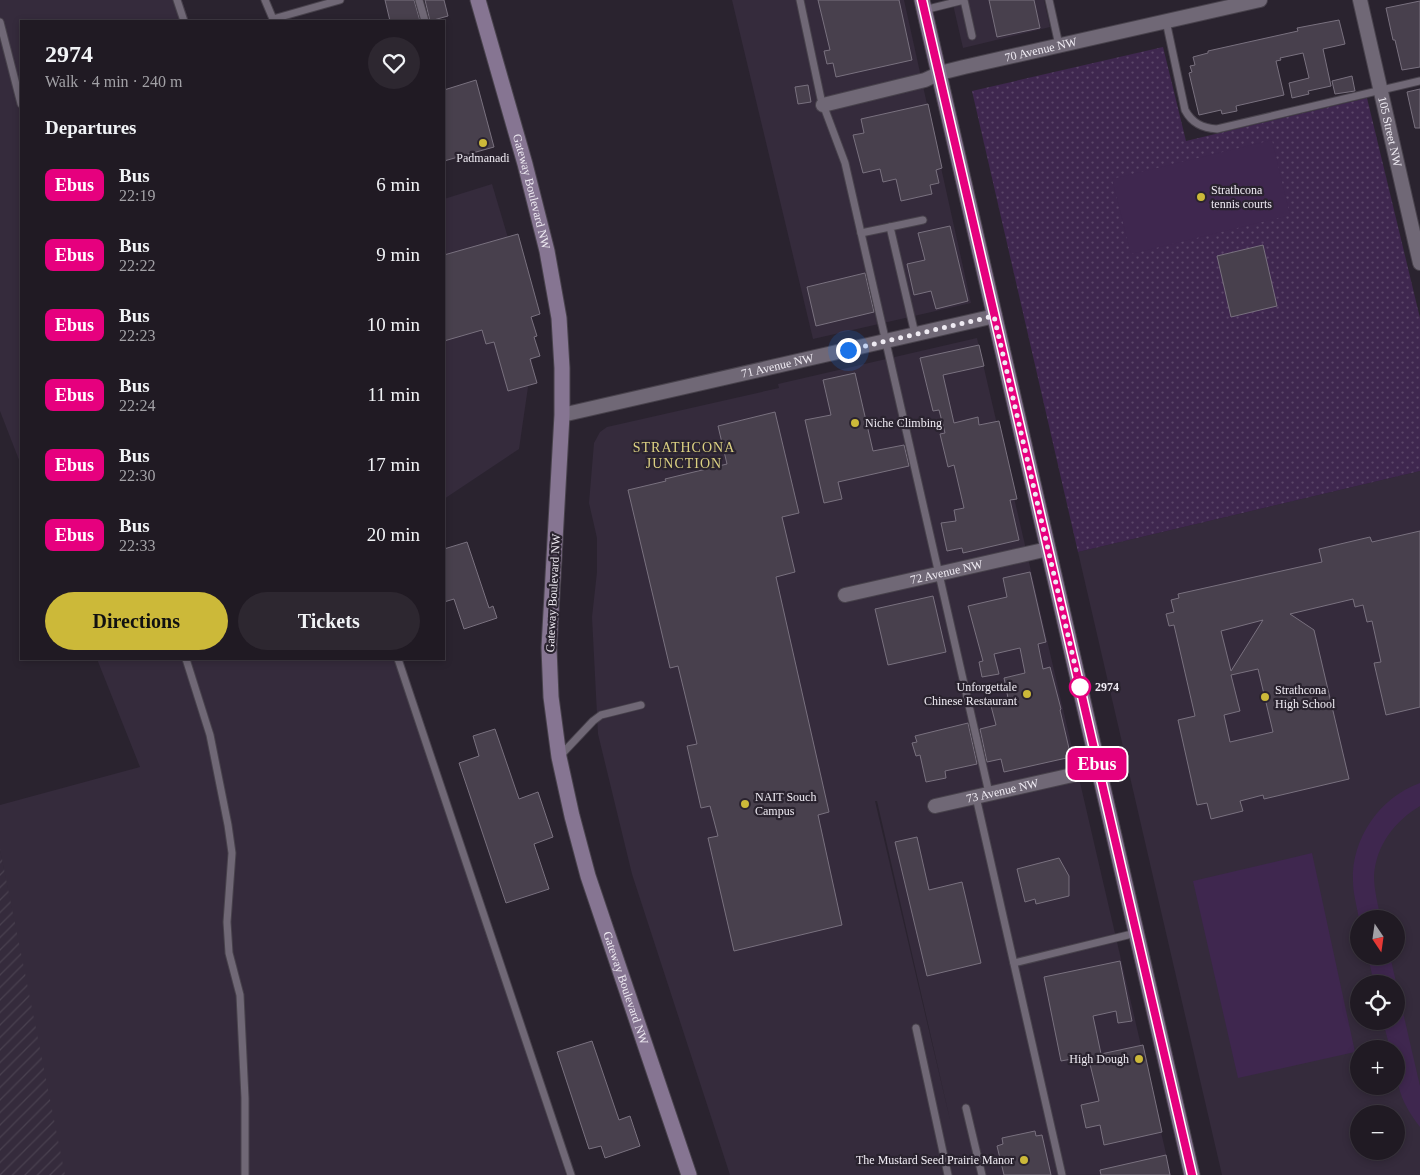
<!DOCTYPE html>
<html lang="en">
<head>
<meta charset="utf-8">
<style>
	body { margin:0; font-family:"Times New Roman",serif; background:#2d2730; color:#f1f3f6; height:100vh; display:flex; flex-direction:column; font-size:19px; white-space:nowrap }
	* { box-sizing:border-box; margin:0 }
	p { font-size:16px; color:#a2a1a6 }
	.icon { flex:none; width:28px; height:28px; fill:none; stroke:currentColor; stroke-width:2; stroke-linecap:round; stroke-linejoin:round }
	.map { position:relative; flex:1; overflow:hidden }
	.sheet { position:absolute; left:20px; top:20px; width:425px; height:640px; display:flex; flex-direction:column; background:#201a23; border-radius:0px; box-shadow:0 2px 8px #0003,0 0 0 1px #3d3841 }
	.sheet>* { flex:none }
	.badge { padding:0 10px; border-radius:8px; font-size:18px; line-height:32px }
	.needle { width:32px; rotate:167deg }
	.buttons { position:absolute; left:1350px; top:910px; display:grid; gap:10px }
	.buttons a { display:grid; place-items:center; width:55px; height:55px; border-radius:50%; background:#201a23; box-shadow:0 2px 8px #0003,0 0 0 1px #3d3841; font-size:25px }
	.you { position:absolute; width:25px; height:25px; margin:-12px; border:4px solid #fff; border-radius:50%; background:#1a73e8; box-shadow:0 0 0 8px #1a73e833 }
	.map>.badge { position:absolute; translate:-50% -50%; box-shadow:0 0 0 2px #fff }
	h2 { padding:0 25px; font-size:19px; line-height:45px }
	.round { display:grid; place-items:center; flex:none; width:52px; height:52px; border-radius:26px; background:#2d2730 }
	.head { display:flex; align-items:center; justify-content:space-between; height:85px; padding:0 25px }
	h1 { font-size:24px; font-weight:600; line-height:38px }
	.cta { display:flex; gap:10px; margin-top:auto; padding:10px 25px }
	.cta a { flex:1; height:58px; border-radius:30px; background:#ccb939; color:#111; font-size:20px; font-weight:600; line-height:58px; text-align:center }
	.cta a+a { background:#2d2730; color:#f1f3f6 }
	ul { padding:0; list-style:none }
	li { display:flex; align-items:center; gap:15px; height:70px; padding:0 25px }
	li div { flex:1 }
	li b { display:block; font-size:19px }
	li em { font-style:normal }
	li .badge { min-width:55px; font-weight:700; text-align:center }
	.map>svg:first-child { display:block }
</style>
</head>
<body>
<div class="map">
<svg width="1420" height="1175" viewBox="0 0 1420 1175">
	<defs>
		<pattern id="industrial-furrows" width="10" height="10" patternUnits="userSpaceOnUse" patternTransform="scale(1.25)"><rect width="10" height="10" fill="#352b3c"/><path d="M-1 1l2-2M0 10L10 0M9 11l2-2" fill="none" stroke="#49404f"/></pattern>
		<pattern id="grass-dots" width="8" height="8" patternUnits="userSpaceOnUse" patternTransform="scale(1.25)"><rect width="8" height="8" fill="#3f274f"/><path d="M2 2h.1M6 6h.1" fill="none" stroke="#5b4669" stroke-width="1.8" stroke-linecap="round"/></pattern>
	</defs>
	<rect width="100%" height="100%" fill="#2a232f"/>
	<!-- built -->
	<g fill="#352b3c" fill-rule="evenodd">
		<polygon points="0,0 182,0 189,21 21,21 21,465 0,411"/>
		<polygon points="732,0 904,0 971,303 813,339"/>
		<polygon points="952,0 1044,0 1050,27 963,48"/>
		<polygon points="492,184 536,332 519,449 444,499 444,199"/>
		<path d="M977,338L1171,1175H730L632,874L598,734L592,617L597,572V538L589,503L594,443L600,432L607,427L779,388L778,384ZM875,801H877L951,1124Z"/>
		<path d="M1420,471V1175H1222L1078,552ZM1359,919H1396V956H1359ZM1359,984H1396V1021H1359ZM1359,1049H1396V1086H1359ZM1359,1114H1396V1151H1359Z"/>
		<polygon points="97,659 398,659 566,1175 64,1175 0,850 0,805 140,767"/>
	</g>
	<!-- industrial -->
	<polygon fill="url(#industrial-furrows)" points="0,849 22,958 65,1175 0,1175"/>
	<!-- grass -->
	<polygon fill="url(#grass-dots)" points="1163,47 1186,141 1367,98 1420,318 1420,471 1078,552 972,91"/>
	<!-- garden -->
	<g fill="#3f274f">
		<polygon points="1272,140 1290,215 1131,254 1112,179"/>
		<path d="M1420,783V806C1395,821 1376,845 1374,876C1374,890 1378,905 1381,919H1359C1357,906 1353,894 1353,881C1351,839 1380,797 1420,783Z"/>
		<polygon points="1312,853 1355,1052 1238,1078 1193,881"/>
		<path d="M1368,956H1390L1420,1086V1127C1398,1098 1396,1084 1396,1049H1390L1383,1021H1396V984H1374Z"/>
	</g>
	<!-- building -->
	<g fill="#48404d" stroke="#79717f" fill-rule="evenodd">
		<polygon points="385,0 414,0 420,21 390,21"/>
		<polygon points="425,0 444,0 448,16 430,21"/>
		<polygon points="818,0 899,0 912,60 836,77 833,63 827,64 824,51 830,50"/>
		<polygon points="989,0 1034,0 1040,28 997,37"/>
		<polygon points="1420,1 1420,67 1402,70 1395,40 1393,40 1386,8"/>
		<polygon points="1339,20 1345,44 1323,49 1331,86 1308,91 1309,94 1292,98 1289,83 1309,78 1303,53 1280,58 1281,60 1276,61 1284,95 1236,106 1237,111 1222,114 1221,110 1199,115 1189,73 1192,72 1190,66 1195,65 1193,57 1208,53 1208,51 1298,31 1297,28"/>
		<polygon points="1352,76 1355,91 1335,94 1332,81"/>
		<polygon points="476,80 494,147 444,161 444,90"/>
		<polygon points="808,85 811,102 798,104 795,87"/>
		<polygon points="1420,89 1420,128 1415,128 1407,92"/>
		<polygon points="928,104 942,168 936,170 939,183 930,185 932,194 901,201 896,179 883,182 880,169 863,173 853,135 864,133 861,119"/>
		<polygon points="950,226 968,301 936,309 931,291 914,295 907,264 925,260 918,233"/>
		<polygon points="518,234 540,314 531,317 537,336 534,337 540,356 530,359 537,383 508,391 494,342 486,344 482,330 444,341 444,255"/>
		<polygon points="1263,245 1277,306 1231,317 1217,256"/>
		<polygon points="865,273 874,312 816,326 807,287"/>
		<polygon points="979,345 984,366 943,375 954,423 978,417 979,425 999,421 1017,499 1010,500 1019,540 963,553 962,548 947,551 941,523 956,521 954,510 964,508 954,465 948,467 940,434 945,433 939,410 933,411 920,358"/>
		<polygon points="855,373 873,451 904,445 909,466 838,482 842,499 824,503 805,420 831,415 823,380"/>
		<polygon points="775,412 799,513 782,517 795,572 776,577 829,812 818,815 842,925 734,951 708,838 718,836 710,806 701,808 687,746 697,744 678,666 670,668 628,490 666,481 665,479 727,464 718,426"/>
		<path d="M1420,531V707L1386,715L1374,663L1381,662L1372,621L1367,622L1363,605L1355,607L1353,599L1290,614L1314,630L1349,779L1264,799L1263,795L1240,801L1243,811L1211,819L1207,803L1197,805L1178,720L1195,716L1174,625L1169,626L1166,614L1174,612L1171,600L1179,598L1178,594L1322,562L1319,549L1370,537L1372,542ZM1263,620L1231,671L1221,631ZM1258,669L1273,732L1230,742L1224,715L1240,711L1231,675Z"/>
		<polygon points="467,542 489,608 493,606 497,618 464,629 454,599 444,602 444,549"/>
		<polygon points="1030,572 1046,642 1038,644 1043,669 1050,667 1061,709 1060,710 1071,757 1004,772 1001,759 987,762 980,729 996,725 990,702 1008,698 1004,678 1025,673 1020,648 994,654 999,674 982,677 979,662 983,661 968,606 1007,597 1003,578"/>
		<polygon points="933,596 946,652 888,665 875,609"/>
		<polygon points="968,723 977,764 945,771 946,778 926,782 920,755 916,756 912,743 917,742 915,736"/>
		<polygon points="495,729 519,799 538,792 553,837 534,844 549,889 506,903 459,763 479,756 473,736"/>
		<polygon points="917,837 929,890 962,882 981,963 927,976 895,842"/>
		<polygon points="1059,858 1069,876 1069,896 1036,904 1035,899 1025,902 1017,869"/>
		<polygon points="1120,961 1132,1021 1118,1023 1116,1011 1093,1016 1101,1054 1143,1045 1162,1132 1104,1145 1100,1125 1086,1128 1081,1105 1099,1101 1088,1056 1061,1061 1044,977"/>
		<polygon points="592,1041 619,1120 630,1116 640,1146 605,1158 601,1146 589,1149 557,1052"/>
		<polygon points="1035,1131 1036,1136 1042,1135 1051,1175 1004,1175 997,1146 1003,1144 1002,1138"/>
		<polygon points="1166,1155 1170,1175 1101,1175 1100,1170"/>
	</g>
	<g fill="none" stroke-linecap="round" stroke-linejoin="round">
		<!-- service casing -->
		<g stroke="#48424c" stroke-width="9">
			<g id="service">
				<polyline points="177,0 184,21"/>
				<polyline points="265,0 273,19 340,0"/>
				<polyline points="419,0 425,21"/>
				<polyline points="800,0 821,99 845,163 989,793"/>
				<polyline points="1049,0 1059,45"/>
				<polyline points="924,10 964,0 972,36"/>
				<path d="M1166,21L1185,110C1192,123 1202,128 1217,129L1420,81"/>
				<polyline points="0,22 21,104"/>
				<polyline points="861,233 890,227"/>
				<polyline points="915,334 890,227 923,220"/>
				<polyline points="186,659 210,735 228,825 232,853 227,922 229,953 240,995 245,1098 245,1175"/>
				<polyline points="398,659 571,1175"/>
				<polyline points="560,756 593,721 601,715 641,705"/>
				<polyline points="976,797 1062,1175"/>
				<polyline points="1014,963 1136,933"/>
				<polyline points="916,1028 948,1175"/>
				<polyline points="966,1108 982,1175"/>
			</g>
		</g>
		<!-- minor casing -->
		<g stroke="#48424c" stroke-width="16">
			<g id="minor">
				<path id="s1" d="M1360,0L1420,263"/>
				<path id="s2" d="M823,105L925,80L940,73L964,67L1260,0"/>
				<path id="s3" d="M562,415L995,316"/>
				<path id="s4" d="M845,595L1048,549"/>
				<path id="s5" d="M935,806L1099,769"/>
			</g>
		</g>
		<!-- secondary casing -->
		<g stroke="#48424c" stroke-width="17">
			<g id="secondary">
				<path id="s6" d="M478,0L525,164L547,251L559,318L562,368V415L549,648L551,697L559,757L572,816L588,876L689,1175"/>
				<polyline points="922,0 1192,1175"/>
			</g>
		</g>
		<!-- service -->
		<use href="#service" stroke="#706876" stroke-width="7"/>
		<!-- minor -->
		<use href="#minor" stroke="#706876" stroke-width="14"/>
		<!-- secondary -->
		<use href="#secondary" stroke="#867592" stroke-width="15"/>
	</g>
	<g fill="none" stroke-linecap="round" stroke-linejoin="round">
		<!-- line casing -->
		<g stroke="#fff" stroke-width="11">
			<polyline id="line" points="922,0 1192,1175"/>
		</g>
		<!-- line -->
		<use href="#line" stroke="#e6007e" stroke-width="8"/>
		<!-- walk -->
		<polyline stroke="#efebf3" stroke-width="5" stroke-dasharray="0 9" points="848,350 994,316 1080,687"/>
	</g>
	<!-- markers -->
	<g fill="#ccb939" stroke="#2a232f" stroke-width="2">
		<circle cx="483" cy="143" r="5"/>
		<circle cx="1201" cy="197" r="5"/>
		<circle cx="855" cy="423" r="5"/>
		<circle cx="1027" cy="694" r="5"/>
		<circle cx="1265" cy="697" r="5"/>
		<circle cx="745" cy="804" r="5"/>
		<circle cx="1139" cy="1059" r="5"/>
		<circle cx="1024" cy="1160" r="5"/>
	</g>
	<circle fill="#fff" stroke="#e6007e" stroke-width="2.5" cx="1080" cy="687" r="10"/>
	<g text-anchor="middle" stroke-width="4.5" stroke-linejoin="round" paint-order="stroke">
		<!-- street labels -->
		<g font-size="12" fill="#efebf3" stroke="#2a232f">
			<text dy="4" stroke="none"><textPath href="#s2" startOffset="225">70 Avenue NW</textPath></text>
			<text dy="4" stroke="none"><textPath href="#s1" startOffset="135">105 Street NW</textPath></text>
			<text dy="4" stroke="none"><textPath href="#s6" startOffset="199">Gateway Boulevard NW</textPath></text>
			<text dy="4" stroke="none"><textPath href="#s3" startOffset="221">71 Avenue NW</textPath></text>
			<text dy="4" stroke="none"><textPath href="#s4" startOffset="104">72 Avenue NW</textPath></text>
			<text transform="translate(553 593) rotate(-87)" y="4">Gateway Boulevard NW</text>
			<text dy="4" stroke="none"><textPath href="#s5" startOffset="69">73 Avenue NW</textPath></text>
			<text dy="4" stroke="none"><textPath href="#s6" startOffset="1009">Gateway Boulevard NW</textPath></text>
		</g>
		<!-- poi labels -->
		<g font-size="12" fill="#efebf3" stroke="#2a232f" text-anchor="start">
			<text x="483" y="162" text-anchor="middle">Padmanadi</text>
			<text x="1211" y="194">Strathcona<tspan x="1211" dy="14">tennis courts</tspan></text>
			<text x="865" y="427">Niche Climbing</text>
			<text x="1017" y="691" text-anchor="end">Unforgettale<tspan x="1017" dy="14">Chinese Restaurant</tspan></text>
			<text x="1275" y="694">Strathcona<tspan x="1275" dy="14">High School</tspan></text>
			<text x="755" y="801">NAIT Souch<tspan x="755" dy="14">Campus</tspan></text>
			<text x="1129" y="1063" text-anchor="end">High Dough</text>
			<text x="1014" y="1164" text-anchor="end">The Mustard Seed Prairie Manor</text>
		</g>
		<!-- stop labels -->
		<g font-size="12" font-weight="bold" fill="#efebf3" stroke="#2a232f" text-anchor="start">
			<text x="1095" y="691">2974</text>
		</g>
		<!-- neighbourhood labels -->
		<g font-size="14" letter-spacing="1" fill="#dcd182" stroke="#2a232f">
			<text x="684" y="452">STRATHCONA<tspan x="684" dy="16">JUNCTION</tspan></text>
		</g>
	</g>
</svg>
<div class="buttons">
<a><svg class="needle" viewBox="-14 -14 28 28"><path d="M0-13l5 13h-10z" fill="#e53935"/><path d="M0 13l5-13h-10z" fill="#a2a1a6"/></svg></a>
<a><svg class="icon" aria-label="locate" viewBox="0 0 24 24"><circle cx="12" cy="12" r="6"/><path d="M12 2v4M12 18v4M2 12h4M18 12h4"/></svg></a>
<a>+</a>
<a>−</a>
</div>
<div class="you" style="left:848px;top:350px"></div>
<b class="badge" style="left:1097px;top:764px;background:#e6007e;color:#fff">Ebus</b>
<section class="sheet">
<div class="head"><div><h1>2974</h1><p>Walk · 4 min · 240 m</p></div><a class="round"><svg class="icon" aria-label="heart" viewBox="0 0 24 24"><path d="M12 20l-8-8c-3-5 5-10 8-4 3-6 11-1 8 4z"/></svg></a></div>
<h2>Departures</h2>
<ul>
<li><span class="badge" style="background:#e6007e;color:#fff">Ebus</span><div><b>Bus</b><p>22:19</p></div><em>6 min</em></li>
<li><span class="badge" style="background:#e6007e;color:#fff">Ebus</span><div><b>Bus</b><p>22:22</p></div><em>9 min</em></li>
<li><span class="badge" style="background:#e6007e;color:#fff">Ebus</span><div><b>Bus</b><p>22:23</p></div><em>10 min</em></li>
<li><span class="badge" style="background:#e6007e;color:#fff">Ebus</span><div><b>Bus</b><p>22:24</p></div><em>11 min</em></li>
<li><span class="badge" style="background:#e6007e;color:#fff">Ebus</span><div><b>Bus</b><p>22:30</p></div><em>17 min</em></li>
<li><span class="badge" style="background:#e6007e;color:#fff">Ebus</span><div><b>Bus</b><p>22:33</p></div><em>20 min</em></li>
</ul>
<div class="cta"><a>Directions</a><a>Tickets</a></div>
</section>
</div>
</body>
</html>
